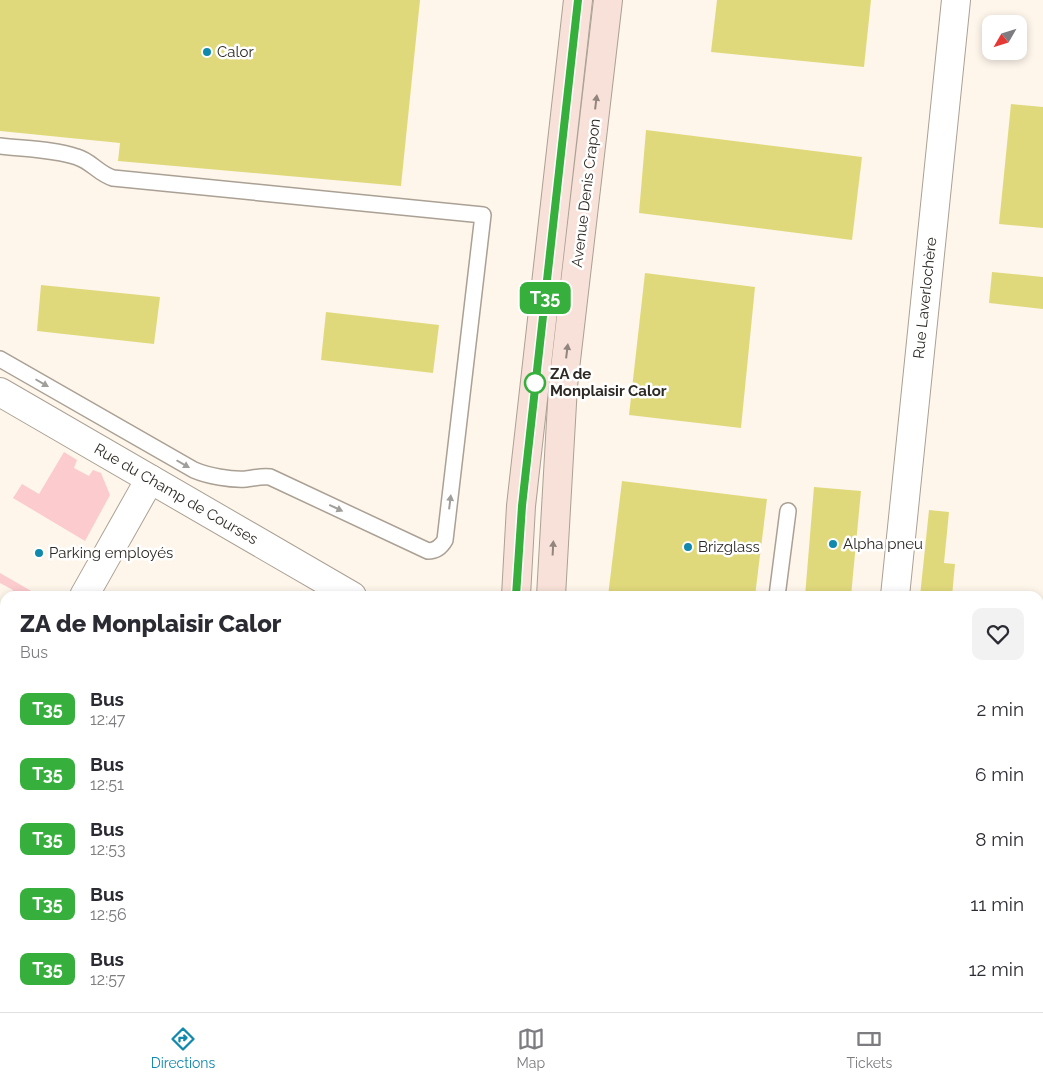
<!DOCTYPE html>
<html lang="en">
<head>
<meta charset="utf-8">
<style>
	body { margin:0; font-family:Raleway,sans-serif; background:#f2f2f3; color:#2b2b33; height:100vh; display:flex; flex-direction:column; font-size:19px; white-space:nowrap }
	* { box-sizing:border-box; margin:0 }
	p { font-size:16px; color:#7c7c81 }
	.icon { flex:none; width:28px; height:28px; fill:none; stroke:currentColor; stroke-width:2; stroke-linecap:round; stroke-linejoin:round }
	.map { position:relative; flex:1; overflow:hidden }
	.side { position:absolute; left:0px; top:591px; width:1044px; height:421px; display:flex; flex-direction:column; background:#fff; border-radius:15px 15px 0 0; box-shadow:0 2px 8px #0003 }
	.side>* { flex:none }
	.badge { padding:0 10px; border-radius:8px; font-size:18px; line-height:32px }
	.needle { width:32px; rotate:231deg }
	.tools { position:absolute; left:982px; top:15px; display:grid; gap:10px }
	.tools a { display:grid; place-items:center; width:45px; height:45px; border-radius:10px; background:#fff; box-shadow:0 2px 8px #0003; font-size:25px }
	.map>.badge { position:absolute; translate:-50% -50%; box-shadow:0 0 0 2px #fff }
	.round { display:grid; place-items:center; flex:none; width:52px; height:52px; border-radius:10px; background:#f2f2f3 }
	.head { display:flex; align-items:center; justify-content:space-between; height:85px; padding:0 20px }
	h1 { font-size:24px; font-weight:800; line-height:38px }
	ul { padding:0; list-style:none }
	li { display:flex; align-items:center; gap:15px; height:65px; padding:0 20px }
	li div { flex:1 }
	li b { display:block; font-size:19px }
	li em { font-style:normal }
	li .badge { min-width:55px; font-weight:700; text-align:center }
	.tab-bar { display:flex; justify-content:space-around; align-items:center; height:70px; border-top:1px solid #e1e1e2; background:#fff; font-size:14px; color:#7c7c81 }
	.tab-bar a { display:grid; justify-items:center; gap:2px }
	.tab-bar .on { color:#1089ac }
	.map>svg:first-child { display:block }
</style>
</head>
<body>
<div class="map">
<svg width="1043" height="1012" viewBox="0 0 1043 1012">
	<rect width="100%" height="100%" fill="#fef6eb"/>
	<!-- green -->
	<g fill="#fccbce">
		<polygon points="64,452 77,460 74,468 89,476 93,470 101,473 110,495 85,541 13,498 22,484 39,494"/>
		<polygon points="0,573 40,596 9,596 13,590 0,583"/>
		<polygon points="5,604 5,668 0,675 0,613"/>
	</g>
	<!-- building -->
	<g fill="#e0d97c">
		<polygon points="0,0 420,0 401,186 118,161 120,143 0,131"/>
		<polygon points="717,0 871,0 864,67 711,52"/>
		<polygon points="1011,104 1043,107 1043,228 999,224"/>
		<polygon points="646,130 862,157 852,240 639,213"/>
		<polygon points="992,272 1043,277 1043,309 989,303"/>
		<polygon points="645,273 755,287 741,428 629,415"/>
		<polygon points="41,285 160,297 154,344 37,331"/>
		<polygon points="326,312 439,325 433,373 321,360"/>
		<polygon points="622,481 767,499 755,596 608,596"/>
		<polygon points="814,487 861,491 851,596 805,596"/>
		<polygon points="929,510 949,512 944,563 955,564 952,596 920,596"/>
	</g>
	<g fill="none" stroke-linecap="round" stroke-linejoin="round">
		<!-- lane casing -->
		<g stroke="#aaa094" stroke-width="18">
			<g id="lane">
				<path d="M0,146C25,149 53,149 77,157C91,161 99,174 113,178L483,215L445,540C441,547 436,551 428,551L270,477C261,476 254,478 246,479C231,480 208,476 194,470L0,359"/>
				<polyline points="777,596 788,511"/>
				<polyline points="0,946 5,950"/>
				<polyline points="77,1008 82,1012"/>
			</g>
		</g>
		<!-- street casing -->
		<g stroke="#aaa094" stroke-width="30">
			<g id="street">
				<polyline points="0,392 352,596"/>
				<polyline points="84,596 150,479"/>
				<polyline points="895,596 956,0"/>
				<polyline points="0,733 5,726"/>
				<polyline points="1039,741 1043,741"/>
				<polyline points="903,1012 903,1008"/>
			</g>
		</g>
		<!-- secondary casing -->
		<g stroke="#aaa094" stroke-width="30">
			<g id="secondary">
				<polyline points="516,596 521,506 578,0"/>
				<polyline points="551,596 563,386 608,0"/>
				<polyline points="460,1012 461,1008"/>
				<polyline points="490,1012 490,1008"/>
			</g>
		</g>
		<!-- lane -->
		<use href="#lane" stroke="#fff" stroke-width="15"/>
		<!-- street -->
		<use href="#street" stroke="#fff" stroke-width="28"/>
		<!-- secondary -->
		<use href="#secondary" stroke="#f7e1d8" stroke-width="28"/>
	</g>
	<!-- one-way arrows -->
	<defs><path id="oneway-solid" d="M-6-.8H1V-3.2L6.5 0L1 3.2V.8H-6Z" transform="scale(1.25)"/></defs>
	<g fill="#92857e">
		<use href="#oneway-solid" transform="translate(596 102) rotate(-83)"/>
		<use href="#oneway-solid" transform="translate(567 351) rotate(-83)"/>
		<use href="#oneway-solid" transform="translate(553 548) rotate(-87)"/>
	</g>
	<g fill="#a09f9c">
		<use href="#oneway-solid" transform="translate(42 383) rotate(30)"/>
		<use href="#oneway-solid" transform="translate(183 464) rotate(30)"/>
		<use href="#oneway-solid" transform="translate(450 502) rotate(-83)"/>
		<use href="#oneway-solid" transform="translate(336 508) rotate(25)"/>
	</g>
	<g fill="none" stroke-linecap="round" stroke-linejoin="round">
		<!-- line casing -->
		<g stroke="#fff" stroke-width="11">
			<polyline id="line" points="516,596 522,506 578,0"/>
		</g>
		<!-- line -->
		<use href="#line" stroke="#36af3d" stroke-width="8"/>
	</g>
	<!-- markers -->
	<g fill="#1089ac" stroke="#fff" stroke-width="2">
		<circle cx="207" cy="52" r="5"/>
		<circle cx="833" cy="544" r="5"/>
		<circle cx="688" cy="547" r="5"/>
		<circle cx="39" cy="553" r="5"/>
	</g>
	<circle fill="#fff" stroke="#36af3d" stroke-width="2.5" cx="535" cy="383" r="10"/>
	<g text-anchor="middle" stroke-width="5" stroke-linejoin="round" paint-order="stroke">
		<!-- poi labels -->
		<g font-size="15" fill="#2d2924" stroke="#fff" text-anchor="start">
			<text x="217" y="57">Calor</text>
			<text x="843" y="549">Alpha pneu</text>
			<text x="698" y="552">Brizglass</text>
			<text x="49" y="558">Parking employés</text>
		</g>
		<!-- street labels -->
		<g font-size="15" fill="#2d2924" stroke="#fff">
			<text transform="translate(586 193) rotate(-83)" y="5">Avenue Denis Crapon</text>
			<text transform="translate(925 298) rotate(-84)" y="5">Rue Laverlochère</text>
			<text transform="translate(176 494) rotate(30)" y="5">Rue du Champ de Courses</text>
		</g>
		<!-- stop labels -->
		<g font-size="15" font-weight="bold" fill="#2d2924" stroke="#fff" text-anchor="start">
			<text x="550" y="379">ZA de<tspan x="550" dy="17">Monplaisir Calor</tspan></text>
		</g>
	</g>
</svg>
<div class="tools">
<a><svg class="needle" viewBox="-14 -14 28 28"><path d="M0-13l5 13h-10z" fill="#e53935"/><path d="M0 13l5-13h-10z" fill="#7c7c81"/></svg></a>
</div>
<b class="badge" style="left:545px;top:298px;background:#36af3d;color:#fff">T35</b>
<section class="side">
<div class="head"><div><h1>ZA de Monplaisir Calor</h1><p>Bus</p></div><a class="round"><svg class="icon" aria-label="heart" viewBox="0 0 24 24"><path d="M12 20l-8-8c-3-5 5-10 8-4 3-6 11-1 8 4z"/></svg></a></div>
<ul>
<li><span class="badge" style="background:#36af3d;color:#fff">T35</span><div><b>Bus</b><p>12:47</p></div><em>2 min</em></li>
<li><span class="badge" style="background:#36af3d;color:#fff">T35</span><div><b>Bus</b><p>12:51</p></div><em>6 min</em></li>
<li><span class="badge" style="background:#36af3d;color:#fff">T35</span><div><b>Bus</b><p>12:53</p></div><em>8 min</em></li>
<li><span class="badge" style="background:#36af3d;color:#fff">T35</span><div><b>Bus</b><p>12:56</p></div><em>11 min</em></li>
<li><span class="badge" style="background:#36af3d;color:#fff">T35</span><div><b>Bus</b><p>12:57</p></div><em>12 min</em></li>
</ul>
</section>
</div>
<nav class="tab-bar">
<a class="on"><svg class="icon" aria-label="directions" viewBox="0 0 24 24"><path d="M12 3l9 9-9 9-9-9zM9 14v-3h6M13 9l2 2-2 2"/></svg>Directions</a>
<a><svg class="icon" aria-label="map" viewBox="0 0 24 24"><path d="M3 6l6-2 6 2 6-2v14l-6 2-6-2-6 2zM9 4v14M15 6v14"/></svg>Map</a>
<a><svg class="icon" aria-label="tickets" viewBox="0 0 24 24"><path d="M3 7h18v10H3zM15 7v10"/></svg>Tickets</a>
</nav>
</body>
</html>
